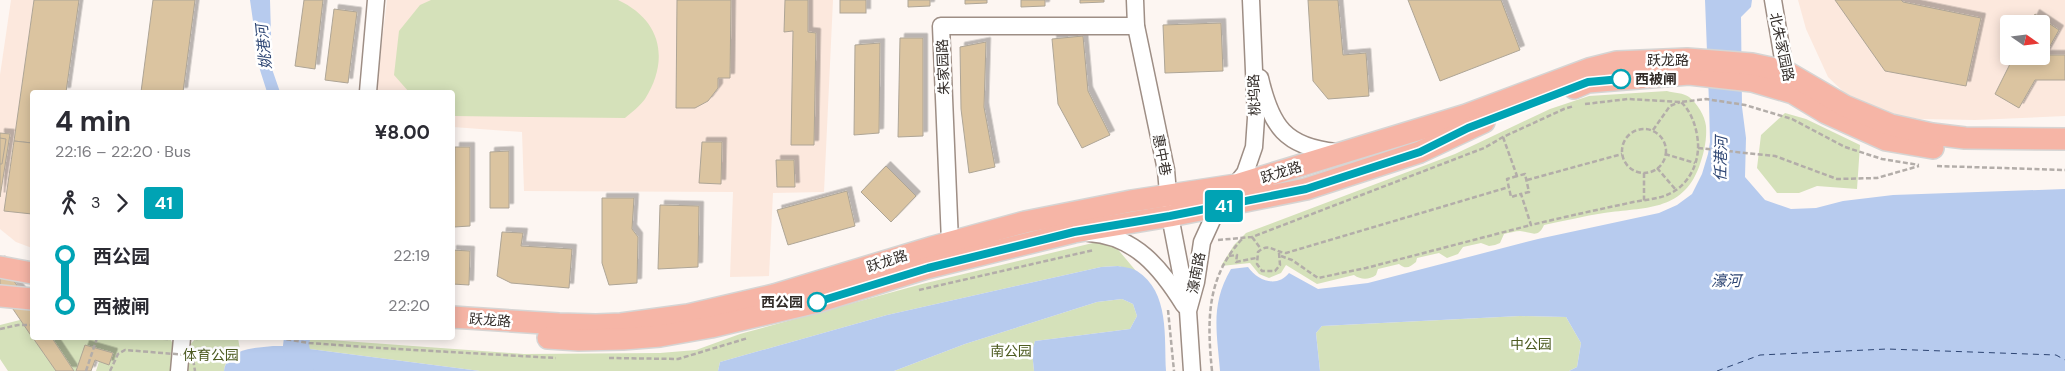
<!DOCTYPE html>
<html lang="en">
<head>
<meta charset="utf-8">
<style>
	body { margin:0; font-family:"DM Sans","Noto Sans SC",sans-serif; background:#f2f2f3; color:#2b2b33; height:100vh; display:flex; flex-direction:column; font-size:19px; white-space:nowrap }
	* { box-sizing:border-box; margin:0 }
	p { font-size:16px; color:#7c7c81 }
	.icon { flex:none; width:28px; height:28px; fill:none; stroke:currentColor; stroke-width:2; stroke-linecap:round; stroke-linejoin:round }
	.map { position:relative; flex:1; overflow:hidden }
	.sheet { position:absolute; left:30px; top:90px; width:425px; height:250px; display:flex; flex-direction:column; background:#fff; border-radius:5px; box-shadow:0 2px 12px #0003 }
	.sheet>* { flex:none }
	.badge { padding:0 10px; border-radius:4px; font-size:18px; line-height:32px }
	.needle { width:32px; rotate:104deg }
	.buttons { position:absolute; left:2000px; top:15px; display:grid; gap:10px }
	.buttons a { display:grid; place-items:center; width:50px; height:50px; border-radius:5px; background:#fff; box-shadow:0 2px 12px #0003; font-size:25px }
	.map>.badge { position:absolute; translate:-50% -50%; box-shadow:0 0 0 2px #fff }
	.legs { display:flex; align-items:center; gap:8px; height:55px; padding:0 25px; font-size:16px }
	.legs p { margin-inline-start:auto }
	.headline { display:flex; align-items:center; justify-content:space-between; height:85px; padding:0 25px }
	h1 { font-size:28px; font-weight:700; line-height:38px }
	ul { padding:0 25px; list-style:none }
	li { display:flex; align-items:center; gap:18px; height:50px; font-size:19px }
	li i { display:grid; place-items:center; width:8px; height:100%; margin:0 6px; background:currentColor }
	li i::after { content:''; width:12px; height:12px; margin:-6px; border:4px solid; border-radius:50%; background:#fff }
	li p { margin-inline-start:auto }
	li:first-child i { background:linear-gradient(#0000 50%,currentColor 0) }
	li:last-child i { background:linear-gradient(currentColor 50%,#0000 0) }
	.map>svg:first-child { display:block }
</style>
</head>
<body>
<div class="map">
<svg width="2065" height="371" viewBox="0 0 2065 371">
	<defs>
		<filter id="shadow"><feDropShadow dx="4.5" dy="-4.5" stdDeviation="0" flood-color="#0004"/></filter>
	</defs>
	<rect width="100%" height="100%" fill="#fdf6f2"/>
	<!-- built -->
	<g fill="#fce8dd" fill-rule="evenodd">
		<polygon points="11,0 34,0 14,140 32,143 32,248 16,242 0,229 0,75"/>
		<polygon points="387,0 833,0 824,192 773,193 769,276 730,277 733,192 524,191 522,132 453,127 452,92 376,92"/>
		<path d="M1798,0H2065V116L1975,120L1920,119L1882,113L1851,99L1828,77L1806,29ZM2009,24H2041V56H2009Z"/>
	</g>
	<!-- green -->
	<g fill="#d5e1ba">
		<path d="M431,0H618C661,20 670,59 645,99C640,106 632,112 625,118L454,116L452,92H409L394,75L399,31L420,5Z"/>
		<path d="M1667,91C1674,93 1684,93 1689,97C1697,103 1705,116 1706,126C1707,140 1704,153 1699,167C1682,212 1644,207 1604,213C1584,216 1564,221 1544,225C1538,239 1531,232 1520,231C1515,231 1509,233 1504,234L1500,243L1495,245L1489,246L1481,243L1463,247L1458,254L1447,258L1439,253L1417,258L1416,262C1410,267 1406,270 1399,264L1378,269L1376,275C1369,280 1361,280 1354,275L1317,284L1286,265L1281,273L1269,278L1259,274L1250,263L1221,266L1234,245L1246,233L1455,154L1550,109L1589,96Z"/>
		<polygon points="1785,113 1806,119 1860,145 1857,189 1817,186 1799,193 1777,193 1757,168 1761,135"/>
		<polygon points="1101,241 1115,246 1136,271 1118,266 1101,267 887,315 720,362 718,371 480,371 302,348 302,338 524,354 660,353 696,350 740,334 922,284"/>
		<polygon points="1122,299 1133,304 1137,316 1130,329 1035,341 1032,351 1034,371 894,371 965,344 1097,302"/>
		<polygon points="1520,316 1566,317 1581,343 1577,367 1569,371 1320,371 1316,333 1322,326"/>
		<polygon points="20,320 32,321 32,338 170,338 174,347 171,371 96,371 101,355 88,351 81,371 8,371 0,359 0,325"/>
		<polygon points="196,338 238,338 240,350 225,365 224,371 187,371 190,345"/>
	</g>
	<!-- water -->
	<g fill="#b7cbee">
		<polygon points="250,0 270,0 272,69 280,92 267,92 260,70"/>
		<path d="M1705,0H1752L1751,7L1741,17L1742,107L1746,138L1745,177L1765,200L1791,209L1816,208L1843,201L1893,195L2065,189V371H1569L1577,367L1581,343L1566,317L1520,316L1322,326L1316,333L1320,371H1220C1217,332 1210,305 1231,269L1248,267C1258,281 1277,288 1289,273L1318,289L1368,283L1538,239L1659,213L1677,205L1692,194L1702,174L1708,154L1710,142L1709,103Z"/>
		<path d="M1118,266C1124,267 1132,268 1137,271C1170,292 1164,338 1166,371H1034L1032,351L1035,341L1130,329L1137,316L1133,304L1122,299L1097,302L965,344L894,371H718L720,362L887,315L1101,267Z"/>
		<path d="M273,346H296L302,348L480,371H224C227,348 255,348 273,346Z"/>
	</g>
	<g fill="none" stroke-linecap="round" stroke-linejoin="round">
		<!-- river -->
		<polyline stroke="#b7cbee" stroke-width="26" points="297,338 296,346 301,371"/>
		<!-- ferry -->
		<polyline stroke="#2d4573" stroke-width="1" stroke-dasharray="6 5" stroke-linecap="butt" points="1717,371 1760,355 1887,349 2056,355 2065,360"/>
	</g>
	<!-- building -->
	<g fill="#dbc4a0" stroke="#aea596" filter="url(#shadow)">
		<polygon points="34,0 79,0 66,92 32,92 32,143 14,141"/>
		<polygon points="153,0 195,0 183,92 141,92"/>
		<polygon points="304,0 323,0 315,69 295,66"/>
		<polygon points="677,0 731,0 730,78 718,78 718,88 708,101 695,108 676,108"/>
		<polygon points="785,0 808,0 808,32 816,33 814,145 791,145 793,31 784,32"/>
		<rect x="840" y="0" width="26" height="13"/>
		<polygon points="908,0 930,0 930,6 908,7"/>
		<polygon points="965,0 987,0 987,3 965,4"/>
		<polygon points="1021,0 1045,0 1045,6 1021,7"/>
		<polygon points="1080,0 1104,0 1104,2 1080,3"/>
		<polygon points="1308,0 1338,0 1343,55 1366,53 1369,96 1328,99 1313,81"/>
		<polygon points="1408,0 1501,0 1520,50 1440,81"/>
		<polygon points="1835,0 1901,0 1903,2 1981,18 1966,86 1885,71"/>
		<polygon points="334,9 357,12 348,83 325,80"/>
		<polygon points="2035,14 2059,30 2045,55 2065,55 2065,80 2035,80 2019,108 1995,94 2014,56 2041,56 2041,24 2030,24"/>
		<polygon points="1221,23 1223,71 1165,73 1163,25"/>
		<polygon points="1083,36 1088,91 1110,135 1082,148 1058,104 1052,39"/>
		<polygon points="900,38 923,38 923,136 898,137"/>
		<polygon points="986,42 984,107 995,167 969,173 961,109 960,47"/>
		<polygon points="880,43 879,133 854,135 855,45"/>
		<polygon points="0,133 10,134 0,197"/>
		<polygon points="0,138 6,139 2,164 0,164"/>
		<polygon points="14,141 32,143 32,214 4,211"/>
		<polygon points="702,142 722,142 721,184 699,183"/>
		<polygon points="455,147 470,147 470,226 454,227"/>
		<polygon points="509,151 509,208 490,208 490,152"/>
		<polygon points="776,160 794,160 795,187 777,187"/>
		<polygon points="886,166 916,196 891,222 861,192"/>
		<polygon points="847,191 855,226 788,245 777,210"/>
		<polygon points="602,198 634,198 632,229 638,237 637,283 609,285 602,263"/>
		<polygon points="660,205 699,206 698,267 658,269"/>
		<polygon points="502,232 523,233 521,246 572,249 569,288 511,283 497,276"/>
		<polygon points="452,250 470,251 469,285 452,284"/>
		<polygon points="0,260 32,308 32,337 0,290"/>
		<polygon points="33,338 52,338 74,371 56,371"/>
		<polygon points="85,345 113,353 109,365 95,360 91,371 76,371"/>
	</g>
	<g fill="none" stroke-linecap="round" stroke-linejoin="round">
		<!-- minor casing -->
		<g stroke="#9e8e85" stroke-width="19">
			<g id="minor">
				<polyline points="1135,0 1136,26 1166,170 1170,216 1187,304"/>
				<polyline points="1773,0 1785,71 1789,81"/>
				<path d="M1260,78C1271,126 1285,147 1336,152"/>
				<polyline points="368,92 376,0"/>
				<path d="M1089,233C1135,236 1161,268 1184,305"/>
				<polyline points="950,242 941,26 1136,26"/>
				<polyline points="179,371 182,338"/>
				<polyline points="1192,371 1188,311 1196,282 1202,242 1218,207 1245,173 1254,147 1256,118 1251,0"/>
			</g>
		</g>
		<!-- major casing -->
		<g stroke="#d6d5d4" stroke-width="24">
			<g id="major">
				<polyline points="1574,88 1588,82 1689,74 1752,81 1793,93 1826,113 1886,140 1933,148"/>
				<polyline points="0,267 32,273"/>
				<polyline points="0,296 32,299"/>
				<polyline points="452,317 559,324 596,325 621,324 688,315 774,295 933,247 1025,222 1131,201 1236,185 1466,115 1589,69 1617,62 1687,59 1752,64 1785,71 1845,106 1891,125 1932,134 1965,138 2065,139"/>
				<polyline points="548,338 579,340 623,339 660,336 711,327 817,302 927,268 1074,232 1170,216 1306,189 1420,152 1484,122"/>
			</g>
		</g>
		<!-- path -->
		<g stroke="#b3ada9" stroke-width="2.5" stroke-dasharray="5 2.5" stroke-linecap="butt">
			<polyline points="1585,104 1628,99 1681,102 1706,99 1745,105 1792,119 1845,147 1882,159 1919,165"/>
			<circle cx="1644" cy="151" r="22"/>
			<polyline points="1653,130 1670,106 1680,102"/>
			<path d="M1503,137L1517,176L1525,174L1529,192L1521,194L1531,225C1564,217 1596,210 1629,203C1645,199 1662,200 1676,190C1691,180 1699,161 1698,143C1697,129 1692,112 1681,102"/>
			<polyline points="1698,148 1775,156 1837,179 1877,178 1919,166"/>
			<polyline points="1665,154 1695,163"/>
			<polyline points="1937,166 2065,170"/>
			<polyline points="1657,168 1676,190"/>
			<polyline points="1644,173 1644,201"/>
			<polyline points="1517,176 1507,179 1511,197 1521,194"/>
			<polyline points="1527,180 1622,154"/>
			<polyline points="1252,237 1261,249"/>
			<polyline points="1218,240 1252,237 1484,148 1503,137 1564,109 1574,106"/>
			<path d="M1279,253L1280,265L1275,271H1262L1257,264L1258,252C1269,242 1274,252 1286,253L1509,187"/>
			<polyline points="1229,256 1237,255 1236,262 1256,258"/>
			<polyline points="1281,256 1292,260 1318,278 1366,268 1531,225"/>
			<polyline points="919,290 1094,250"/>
			<polyline points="1168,310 1174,371"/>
			<polyline points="0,329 18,325 32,325"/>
			<polyline points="148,338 168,339"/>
			<polyline points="279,338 309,343 380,348 556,358"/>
			<polyline points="196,339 207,338"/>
			<polyline points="609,358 678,359 748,338"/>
			<polyline points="86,371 97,338"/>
			<path d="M1212,371C1207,321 1206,277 1243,238"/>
		</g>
		<!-- minor -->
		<use href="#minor" stroke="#fff" stroke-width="16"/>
		<!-- major -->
		<use href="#major" stroke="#f6b5a6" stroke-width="21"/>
		<!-- path-bridge -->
		<polyline stroke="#b3ada9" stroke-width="2.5" stroke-dasharray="5 2.5" stroke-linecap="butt" points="110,371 118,354 125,350 187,355 193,359 195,371"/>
	</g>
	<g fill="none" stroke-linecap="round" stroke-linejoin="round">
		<!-- line-1 casing -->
		<g stroke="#fff" stroke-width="11">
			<polyline id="line-1" points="817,302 928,268 1074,232 1170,216 1306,189 1420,152 1468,128 1588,82 1621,79"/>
		</g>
		<!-- line-1 -->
		<use href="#line-1" stroke="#00a3b4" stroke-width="8"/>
	</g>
	<!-- markers -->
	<g fill="#fff" stroke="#00a3b4" stroke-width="2.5">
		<circle cx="1621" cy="79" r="9"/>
		<circle cx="817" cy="302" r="9"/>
	</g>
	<g text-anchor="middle" stroke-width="5" stroke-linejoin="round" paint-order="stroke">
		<!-- street labels -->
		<g font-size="14" fill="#332d29" stroke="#fff">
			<text transform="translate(1782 47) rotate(78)" y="5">北朱家园路</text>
			<text x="1668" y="65">跃龙路</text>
			<text transform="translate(943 67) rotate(-92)" y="5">朱家园路</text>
			<text transform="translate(1254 95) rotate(-92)" y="5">桃坞路</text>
			<text transform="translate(1162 155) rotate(79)" y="5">惠中巷</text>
			<text transform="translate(1281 172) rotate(-17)" y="5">跃龙路</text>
			<text transform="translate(887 261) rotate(-18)" y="5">跃龙路</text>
			<text transform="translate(1196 273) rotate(-79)" y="5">濠南路</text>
			<text transform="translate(490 320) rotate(4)" y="5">跃龙路</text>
		</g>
		<!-- stop labels -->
		<g font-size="14" font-weight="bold" fill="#332d29" stroke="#fff" text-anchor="start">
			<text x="1635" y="84">西被闸</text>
			<text x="803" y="307" text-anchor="end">西公园</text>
		</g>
		<!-- park labels -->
		<g font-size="14" fill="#4e5c22" stroke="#fff">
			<text x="1531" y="349">中公园</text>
			<text x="1011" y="356">南公园</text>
			<text x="211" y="360">体育公园</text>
		</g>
		<!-- water labels -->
		<g font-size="15" font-style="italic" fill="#2d4573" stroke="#fff">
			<text transform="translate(264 47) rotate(-96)" y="5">姚港河</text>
			<text transform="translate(1721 159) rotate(-89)" y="5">任港河</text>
			<text x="1726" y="286">濠河</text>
		</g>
	</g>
</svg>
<div class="buttons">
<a><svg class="needle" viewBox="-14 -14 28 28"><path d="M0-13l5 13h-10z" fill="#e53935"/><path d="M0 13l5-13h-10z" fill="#7c7c81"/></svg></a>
</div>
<b class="badge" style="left:1224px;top:206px;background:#00a3b4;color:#fff">41</b>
<section class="sheet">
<div class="headline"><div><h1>4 min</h1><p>22:16 – 22:20 · Bus</p></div><b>¥8.00</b></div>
<div class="legs"><svg class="icon" aria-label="walk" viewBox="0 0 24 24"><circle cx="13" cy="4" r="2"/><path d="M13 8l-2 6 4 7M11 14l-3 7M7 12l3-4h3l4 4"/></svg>3<svg class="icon" aria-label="forward" viewBox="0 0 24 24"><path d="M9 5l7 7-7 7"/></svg><b class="badge" style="background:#00a3b4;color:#fff">41</b></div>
<ul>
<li><i style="color:#00a3b4"></i><b>西公园</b><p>22:19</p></li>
<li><i style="color:#00a3b4"></i><b>西被闸</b><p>22:20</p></li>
</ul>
</section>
</div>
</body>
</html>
